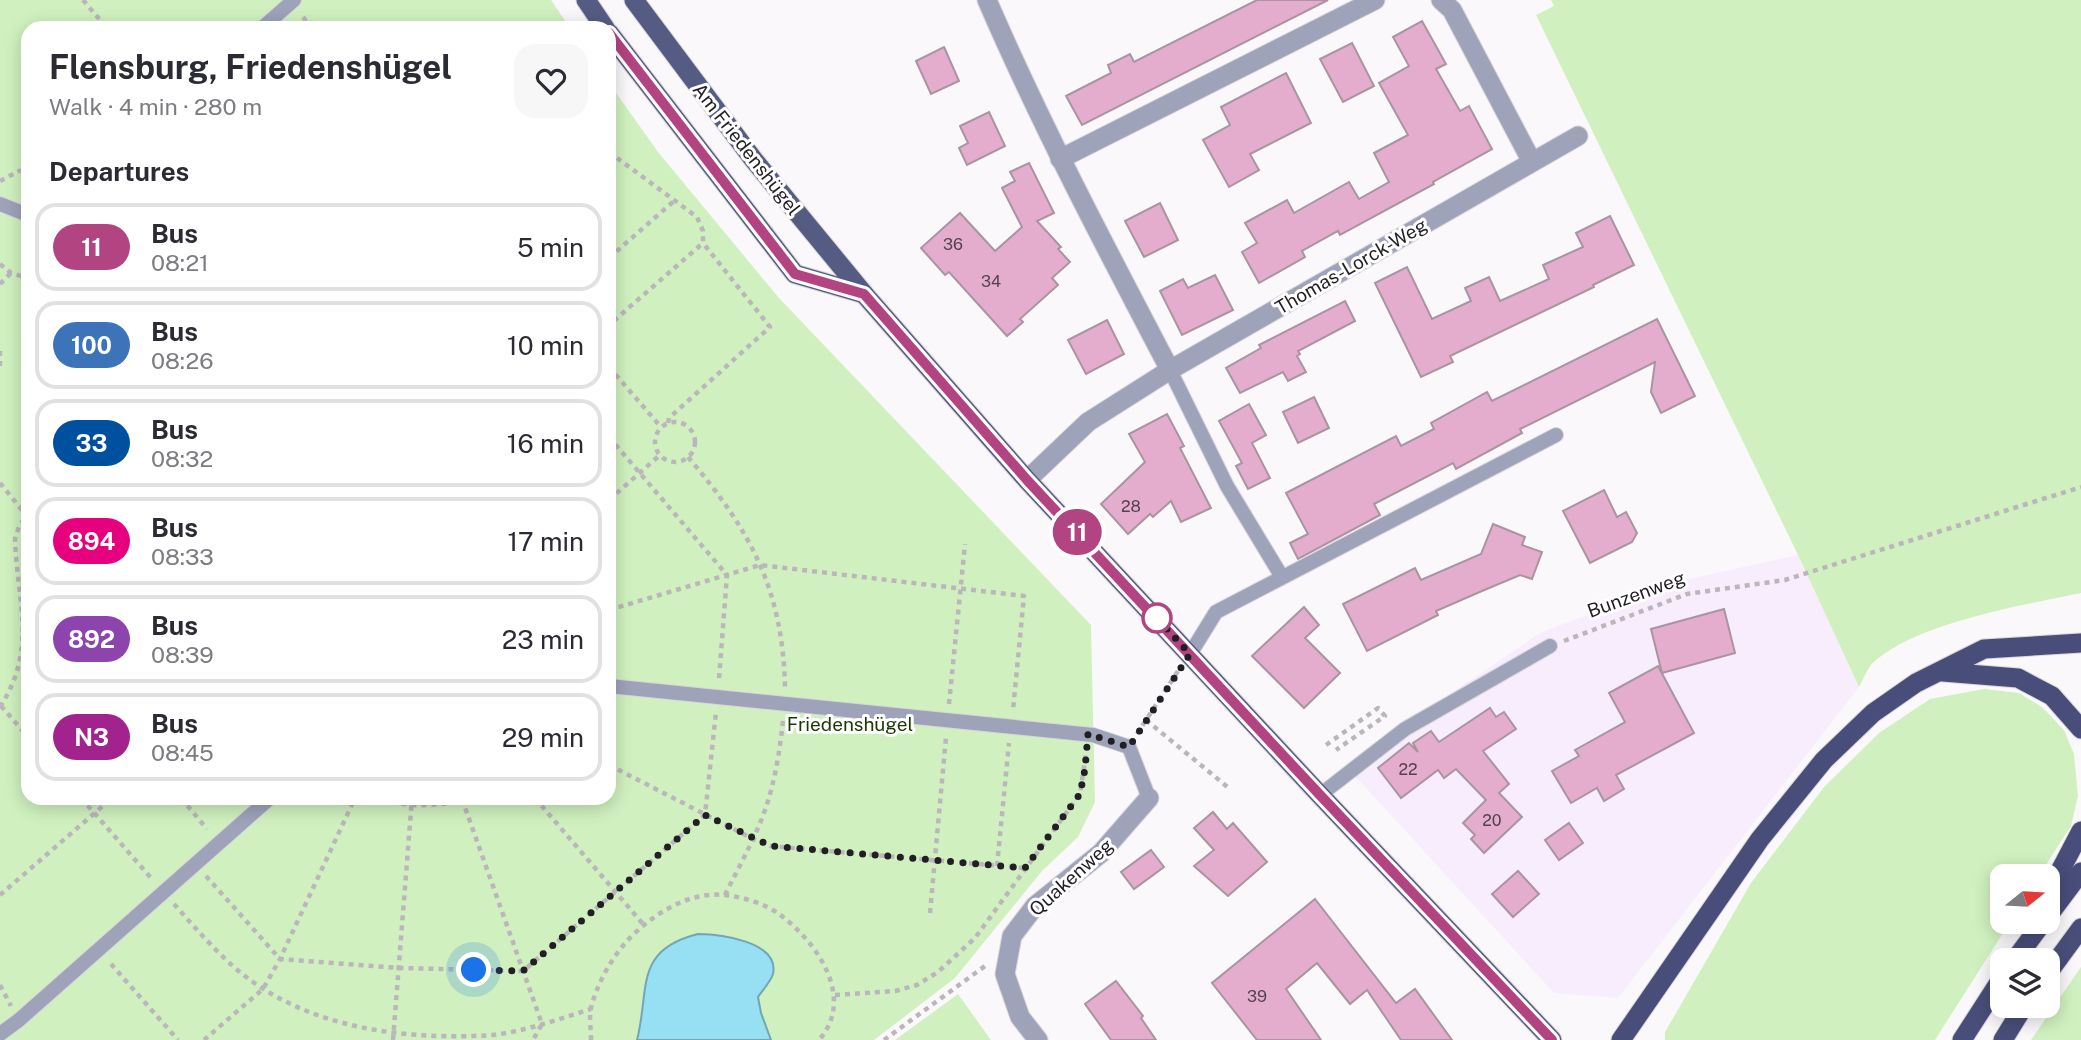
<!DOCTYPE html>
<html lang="en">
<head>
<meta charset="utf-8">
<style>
	body { margin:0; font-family:"Public Sans",sans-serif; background:#f7f7f7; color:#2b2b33; height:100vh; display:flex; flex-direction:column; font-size:26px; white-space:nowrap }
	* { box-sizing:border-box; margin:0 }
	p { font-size:23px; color:#7c7c81 }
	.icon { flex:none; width:38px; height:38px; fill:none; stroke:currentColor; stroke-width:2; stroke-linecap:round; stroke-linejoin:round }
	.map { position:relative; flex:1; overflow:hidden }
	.sheet { position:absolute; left:21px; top:21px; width:595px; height:784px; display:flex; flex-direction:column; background:#fff; border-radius:21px; box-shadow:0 4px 18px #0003 }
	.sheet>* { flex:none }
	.badge { padding:0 14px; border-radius:23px; font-size:24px; line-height:46px }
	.needle { width:46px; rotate:72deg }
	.tools { position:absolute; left:1990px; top:864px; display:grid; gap:14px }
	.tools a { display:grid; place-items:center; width:70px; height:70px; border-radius:14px; background:#fff; box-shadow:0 4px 18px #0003; font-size:35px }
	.you { position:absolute; width:35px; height:35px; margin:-18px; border:5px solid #fff; border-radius:50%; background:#1a73e8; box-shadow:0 0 0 10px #1a73e833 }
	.map>.badge { position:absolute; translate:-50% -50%; box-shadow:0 0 0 4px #fff }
	h2 { padding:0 28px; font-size:26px; line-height:63px }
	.round { display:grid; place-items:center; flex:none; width:74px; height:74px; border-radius:21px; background:#f7f7f7 }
	.overview { display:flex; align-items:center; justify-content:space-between; height:119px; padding:0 28px }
	h1 { font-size:33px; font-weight:700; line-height:52px }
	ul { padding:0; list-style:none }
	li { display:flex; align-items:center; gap:21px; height:88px; margin:0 14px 10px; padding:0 14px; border:4px solid #e1e1e2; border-radius:21px }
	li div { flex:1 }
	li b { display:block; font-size:26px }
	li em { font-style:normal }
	li .badge { min-width:77px; font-weight:700; text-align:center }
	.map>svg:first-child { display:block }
</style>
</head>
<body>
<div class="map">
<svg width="2081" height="1040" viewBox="0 0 2081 1040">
	<rect width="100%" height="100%" fill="#fbf8fc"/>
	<!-- built -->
	<polygon fill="#f7edfd" points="1798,555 1859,687 1618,998 1554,993 1345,765 1540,633 1671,583"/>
	<!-- green -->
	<g fill="#d0f1bf">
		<polygon points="0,0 551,0 570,28 28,28 28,798 609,798 609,83 658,152 779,298 1091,625 1095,802 1078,837 1042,871 955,978 874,1040 0,1040"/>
		<path d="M1551,0H2081V593C2023,605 1922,622 1876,660C1868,666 1864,678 1859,687L1798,555L1536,15L1554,6Z"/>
		<polygon points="1984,689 2019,693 2042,707 2064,730 2074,754 2078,796 2071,826 2038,877 2002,877 2002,922 2010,922 1935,1040 1665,1040 1665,1032 1751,883 1824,787 1879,733 1930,699"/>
		<polygon points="2081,967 2081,1040 2031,1040"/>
		<polygon points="958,994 991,1040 895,1040"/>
	</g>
	<!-- water -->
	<path fill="#97dff2" stroke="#74a5b4" stroke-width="2" d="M698,934C718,934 780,941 773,974C771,981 762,991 758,997L761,1013L771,1040H637C650,990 633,950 698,934Z"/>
	<!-- building -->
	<g fill="#e5adcd" stroke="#a994a0" stroke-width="2">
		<polygon points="1257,0 1328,0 1082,125 1066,96 1111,73 1108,65 1130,54 1134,62"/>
		<polygon points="1422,21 1446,64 1436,69 1460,111 1469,106 1492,149 1433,182 1434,184 1340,235 1338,231 1302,251 1305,257 1259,283 1242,252 1257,243 1245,223 1287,200 1294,213 1349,182 1359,199 1389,182 1374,153 1408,135 1379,83 1409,66 1393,37"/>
		<polygon points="1352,43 1374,86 1343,102 1320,59"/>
		<polygon points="944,47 959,81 931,94 916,61"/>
		<polygon points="1286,73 1311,123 1250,154 1259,170 1229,187 1203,140 1230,125 1221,107"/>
		<polygon points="989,112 1005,146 967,165 959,148 968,143 960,126"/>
		<polygon points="1029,163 1054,213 1037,221 1061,247 1058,249 1070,262 1052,278 1058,285 1020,319 1023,322 1007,336 949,272 945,275 921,248 960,213 995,251 1022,227 1002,188 1015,181 1010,172"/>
		<polygon points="1160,203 1178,240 1144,257 1125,221"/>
		<polygon points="1610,216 1634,265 1593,285 1594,287 1450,356 1453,362 1421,377 1375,283 1407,267 1432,319 1471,301 1465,288 1489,277 1500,301 1549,279 1543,265 1583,247 1576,233"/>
		<polygon points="1215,275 1233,310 1182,335 1160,291 1183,279 1188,288"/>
		<polygon points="1345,301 1355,321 1298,351 1300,354 1297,356 1306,372 1288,381 1283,372 1240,393 1226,368 1261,348 1259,345"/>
		<polygon points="1657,319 1695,396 1661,413 1651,392 1655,362 1520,429 1522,433 1456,469 1453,463 1374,504 1380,515 1298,559 1290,543 1308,534 1286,493 1396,436 1401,446 1434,429 1431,423 1487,392 1492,401"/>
		<polygon points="1107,320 1124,354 1086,374 1068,340"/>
		<polygon points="1314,397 1329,428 1298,443 1283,412"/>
		<polygon points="1249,404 1266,435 1252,443 1270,478 1248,489 1236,466 1242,463 1219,421"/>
		<polygon points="1167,414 1184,446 1180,448 1211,508 1181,522 1171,501 1153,517 1150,514 1128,534 1101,504 1145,462 1129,434"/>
		<polygon points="1604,490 1617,517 1626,512 1637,533 1632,542 1590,563 1563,511"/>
		<polygon points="1493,524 1525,537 1522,545 1542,552 1532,579 1520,575 1482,591 1436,611 1438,615 1367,651 1343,604 1415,568 1421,580 1481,554"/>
		<polygon points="1304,607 1319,625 1305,638 1340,673 1304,708 1252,656"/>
		<polygon points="1724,609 1735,653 1662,673 1651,629"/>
		<polygon points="1658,666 1694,733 1616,775 1624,789 1604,801 1597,788 1571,803 1552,771 1579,756 1575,750 1625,722 1609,693"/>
		<polygon points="1490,708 1496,717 1504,712 1516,729 1483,751 1509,784 1499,793 1522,817 1484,853 1471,839 1475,835 1463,823 1486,800 1456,769 1444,778 1438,770 1401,798 1378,768 1409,743 1418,752 1413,743 1431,731 1439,742"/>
		<polygon points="1213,812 1227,829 1233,823 1267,862 1228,896 1194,866 1214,850 1194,828"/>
		<polygon points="1569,823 1583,843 1559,860 1545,840"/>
		<polygon points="1151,850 1164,867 1134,889 1121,872"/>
		<polygon points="1518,871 1539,894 1513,917 1492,894"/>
		<polygon points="1315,899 1396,1003 1415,989 1452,1040 1401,1040 1367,990 1350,1004 1317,963 1286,989 1321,1040 1257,1040 1212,983"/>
		<polygon points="1116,981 1143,1016 1141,1018 1156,1040 1111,1040 1085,1004"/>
	</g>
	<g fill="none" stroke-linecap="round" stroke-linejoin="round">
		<!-- service casing -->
		<g stroke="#d8d5da" stroke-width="16">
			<g id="service">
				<polyline points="262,28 294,0"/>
				<polyline points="0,204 28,215"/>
				<polyline points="1170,370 1227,486 1282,577"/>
				<polyline points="1190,654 1216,612 1556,435"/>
				<polyline points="609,686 1093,735 1129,747 1149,798"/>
				<polyline points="1320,795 1405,729 1550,646"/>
				<polyline points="0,1034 19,1020 270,798"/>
			</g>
		</g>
		<!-- minor casing -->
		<g stroke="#d8d5da" stroke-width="21">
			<g id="minor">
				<path d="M987,0C1042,127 1106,248 1170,370"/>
				<polyline points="1441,0 1452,10 1532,162"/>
				<polyline points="1060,159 1375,0"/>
				<polyline points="1027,480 1088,422 1170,370 1578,136"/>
				<polyline points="1038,1040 1020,1017 1005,974 1012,936 1035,906 1101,853 1149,798"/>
			</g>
		</g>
		<!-- primary casing -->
		<g stroke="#d8d5da" stroke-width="21">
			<g id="primary">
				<polyline points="586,0 605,28"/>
				<polyline points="634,0 753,159 864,294 1027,480 1320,795 1552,1040"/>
				<polyline points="609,33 795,274 864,294"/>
			</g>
		</g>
		<!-- trunk casing -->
		<g stroke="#d8d5da" stroke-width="21">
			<g id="trunk">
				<polyline points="1943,672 2018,678 2052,696 2081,729"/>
				<polyline points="2048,894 2081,831"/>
				<polyline points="2048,916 2081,872"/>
				<polyline points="2014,961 2043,922"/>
				<polyline points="2048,973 2081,928"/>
				<polyline points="1621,1040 1760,839 1824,760 1873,713 1916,683 1984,649 2081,643"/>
				<polyline points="1962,1040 2002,978"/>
				<polyline points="2003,1040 2024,1006"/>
			</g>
		</g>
		<!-- path -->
		<g stroke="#bab6bb" stroke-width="4.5" stroke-dasharray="5 5" stroke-linecap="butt">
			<polyline points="83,0 107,28"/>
			<polyline points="303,17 312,28"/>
			<polyline points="609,152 697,217 703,231 703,243 609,325"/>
			<polyline points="0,181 19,171 28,170"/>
			<polyline points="609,258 674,201"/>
			<polyline points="0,264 11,273 28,278"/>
			<polyline points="0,284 11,273"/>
			<polyline points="0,351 0,366"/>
			<polyline points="609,367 661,427"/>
			<circle cx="675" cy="442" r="20"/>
			<polyline points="668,423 669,418 770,327 703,243"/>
			<polyline points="609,437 727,575 719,679"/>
			<path d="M688,457C751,531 783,590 785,688"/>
			<polyline points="0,483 26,515"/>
			<polyline points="609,500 660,455"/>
			<polyline points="609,610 760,565 1024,596 1013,710"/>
			<polyline points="1564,641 1687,594 1785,580 2081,487"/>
			<polyline points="949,704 965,544"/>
			<polyline points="1,706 28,737"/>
			<path d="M0,707C38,648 17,602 15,539L19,526L28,514"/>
			<polyline points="1146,720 1230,789"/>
			<polyline points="1137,734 1178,671"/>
			<polyline points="1326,745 1378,708 1385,716 1336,750"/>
			<polyline points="609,765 753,839 770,846 1025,868"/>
			<polyline points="81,798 152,879"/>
			<polyline points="181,798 207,829"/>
			<path d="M372,798C402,806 435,809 466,798"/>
			<polyline points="535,798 643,924"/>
			<polyline points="462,799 542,1024 533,1040"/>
			<polyline points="997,866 1009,743"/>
			<polyline points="206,876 280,959 400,968 523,971 705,815 716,712"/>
			<polyline points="0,895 112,798"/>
			<path d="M725,895C740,864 758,834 768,801C776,775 780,748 783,721"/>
			<path d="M174,904C201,934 227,966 262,988C328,1031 415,1040 493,1035C526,1031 559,1019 591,1009"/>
			<polyline points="930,913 946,737"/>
			<polyline points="111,964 178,1040"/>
			<polyline points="0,985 11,1006"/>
			<polyline points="835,995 895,991 917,985 938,972 975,938 1080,794 1086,753"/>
			<polyline points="204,1040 263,989 280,959 355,798"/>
			<polyline points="393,1040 412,798"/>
			<path d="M591,1040C591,1030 589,1018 591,1008C597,984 610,961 626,942C649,917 687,891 724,895C744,897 767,904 783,917C819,945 855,999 819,1040"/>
			<polyline points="884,1040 985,966"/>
		</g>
		<!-- service -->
		<use href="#service" stroke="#9ea3ba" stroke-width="14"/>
		<!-- minor -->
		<use href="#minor" stroke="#9ea3ba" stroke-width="19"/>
		<!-- primary -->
		<use href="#primary" stroke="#555b83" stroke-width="19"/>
		<!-- trunk -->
		<use href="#trunk" stroke="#484e79" stroke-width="19"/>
	</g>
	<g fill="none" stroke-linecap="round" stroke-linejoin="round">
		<!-- line casing -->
		<g stroke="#fff" stroke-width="16">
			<polyline id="line" points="609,33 795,274 864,294 1027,480 1320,795 1552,1040"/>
		</g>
		<!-- line -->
		<use href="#line" stroke="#b24481" stroke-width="10"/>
		<!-- walk -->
		<polyline stroke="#221e25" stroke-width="7" stroke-dasharray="0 12.6" points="474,970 523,971 705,815 771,846 1025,868 1080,794 1085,769 1088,734 1129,747 1190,654 1154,615 1157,618"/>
	</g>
	<!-- markers -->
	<circle fill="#fff" stroke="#b24481" stroke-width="3.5" cx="1157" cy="618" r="14"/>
	<g text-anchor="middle" stroke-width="6" stroke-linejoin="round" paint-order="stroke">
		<!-- number labels -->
		<g font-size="16" fill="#53424f">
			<text x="953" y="250">36</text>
			<text x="991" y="287">34</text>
			<text x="1131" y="512">28</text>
			<text x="1408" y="775">22</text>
			<text x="1492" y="826">20</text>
			<text x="1257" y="1002">39</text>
		</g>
		<!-- street labels -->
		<g font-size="19" fill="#221e25" stroke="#fff">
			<text transform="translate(747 149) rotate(52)" y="7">Am Friedenshügel</text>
			<text transform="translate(1351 266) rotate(-30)" y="7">Thomas-Lorck-Weg</text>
			<text transform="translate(1636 594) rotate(-20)" y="7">Bunzenweg</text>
			<text transform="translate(1071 877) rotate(-42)" y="7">Quakenweg</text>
		</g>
		<!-- park labels -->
		<g font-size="19" fill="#1a3803" stroke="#fff">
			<text x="850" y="731">Friedenshügel</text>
		</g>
	</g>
</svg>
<div class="tools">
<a><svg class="needle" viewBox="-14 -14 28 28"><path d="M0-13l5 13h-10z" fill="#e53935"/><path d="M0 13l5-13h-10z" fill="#7c7c81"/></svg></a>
<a><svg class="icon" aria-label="layers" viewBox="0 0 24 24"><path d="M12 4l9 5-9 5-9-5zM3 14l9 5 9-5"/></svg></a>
</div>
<div class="you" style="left:474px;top:970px"></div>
<b class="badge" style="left:1077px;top:532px;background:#b24481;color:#fff">11</b>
<section class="sheet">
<div class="overview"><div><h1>Flensburg, Friedenshügel</h1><p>Walk · 4 min · 280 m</p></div><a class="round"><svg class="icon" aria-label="heart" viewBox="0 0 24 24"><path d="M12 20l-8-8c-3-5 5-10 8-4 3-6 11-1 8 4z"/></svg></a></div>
<h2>Departures</h2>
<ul>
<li><span class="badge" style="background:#b24481;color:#fff">11</span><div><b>Bus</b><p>08:21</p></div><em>5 min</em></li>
<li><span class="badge" style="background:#3c73b9;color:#fff">100</span><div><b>Bus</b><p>08:26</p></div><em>10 min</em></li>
<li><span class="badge" style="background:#0050a0;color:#fff">33</span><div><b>Bus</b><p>08:32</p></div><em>16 min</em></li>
<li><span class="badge" style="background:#e6007e;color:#fff">894</span><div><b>Bus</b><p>08:33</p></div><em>17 min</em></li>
<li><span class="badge" style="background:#8e44ad;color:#fff">892</span><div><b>Bus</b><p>08:39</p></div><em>23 min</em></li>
<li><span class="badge" style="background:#a2238e;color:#fff">N3</span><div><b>Bus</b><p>08:45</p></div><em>29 min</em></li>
</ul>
</section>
</div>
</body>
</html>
